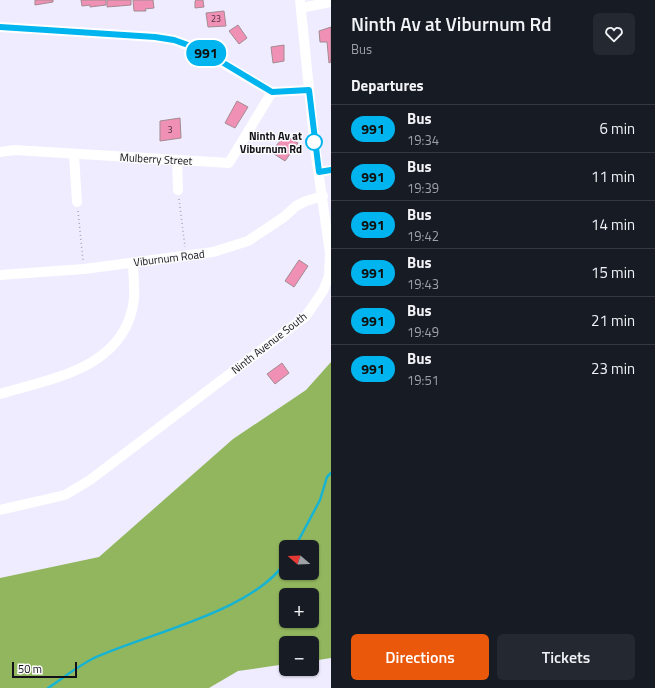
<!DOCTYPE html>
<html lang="en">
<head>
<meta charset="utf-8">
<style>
	body { margin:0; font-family:"Titillium Web",sans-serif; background:#242831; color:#f1f3f6; height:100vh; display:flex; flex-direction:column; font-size:15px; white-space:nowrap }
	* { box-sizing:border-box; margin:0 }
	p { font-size:13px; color:#9ea1a6 }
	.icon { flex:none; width:22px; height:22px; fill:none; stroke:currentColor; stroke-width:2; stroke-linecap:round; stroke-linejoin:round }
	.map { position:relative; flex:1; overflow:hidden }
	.side { display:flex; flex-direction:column; background:#171b24; width:324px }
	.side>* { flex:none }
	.badge { padding:0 8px; border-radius:13px; font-size:14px; line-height:26px }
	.needle { width:26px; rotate:289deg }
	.tools { position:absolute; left:279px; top:540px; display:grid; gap:8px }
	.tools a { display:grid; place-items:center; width:40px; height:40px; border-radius:6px; background:#171b24; box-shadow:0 1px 3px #0004; font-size:20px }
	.scale { position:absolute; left:12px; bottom:10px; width:65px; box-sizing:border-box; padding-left:4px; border:2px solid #121118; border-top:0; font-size:11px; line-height:14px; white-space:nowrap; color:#121118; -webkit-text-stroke:3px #fbfbfb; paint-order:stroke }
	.map>.badge { position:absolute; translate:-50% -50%; box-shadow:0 0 0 2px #fff }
	h2 { padding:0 20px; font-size:15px; line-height:36px }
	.round { display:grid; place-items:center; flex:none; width:42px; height:42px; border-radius:6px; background:#242831 }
	.summary { display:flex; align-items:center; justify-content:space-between; height:68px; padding:0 20px }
	h1 { font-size:19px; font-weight:600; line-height:30px }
	.cta { display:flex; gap:8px; margin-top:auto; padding:8px 20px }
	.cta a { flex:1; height:46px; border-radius:6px; background:#ea580c; color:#fff; font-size:16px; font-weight:600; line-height:46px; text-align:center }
	.cta a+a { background:#242831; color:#f1f3f6 }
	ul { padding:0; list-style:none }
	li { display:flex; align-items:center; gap:12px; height:48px; padding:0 20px; border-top:1px solid #363941 }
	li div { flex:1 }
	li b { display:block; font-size:15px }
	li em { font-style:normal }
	li .badge { min-width:44px; font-weight:700; text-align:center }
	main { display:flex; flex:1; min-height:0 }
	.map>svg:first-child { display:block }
</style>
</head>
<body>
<main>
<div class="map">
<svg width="331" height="688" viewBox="0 0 331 688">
	<rect width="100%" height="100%" fill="#eeecfe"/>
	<!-- forest -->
	<path fill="#92b65e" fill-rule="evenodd" d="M331,362V658L312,661V643H286V664L238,671L209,688H0V578L99,557L233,439L306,390ZM286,547H312V573H286ZM286,595H312V621H286Z"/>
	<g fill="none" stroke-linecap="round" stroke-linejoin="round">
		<!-- stream -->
		<g stroke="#17b3d2" stroke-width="2.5">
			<polyline points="295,547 320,500 327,477 331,473"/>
			<path d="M48,688C63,678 78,666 94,658C146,634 255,611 286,561"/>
		</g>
	</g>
	<!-- building -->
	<g fill="#f090b4" stroke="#a38b92">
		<polygon points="35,0 53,0 53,2 35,5"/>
		<polygon points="81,0 106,0 106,5 90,7 90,5 82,6"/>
		<polygon points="107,0 131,0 131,5 107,7"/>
		<polygon points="133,0 153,0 154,8 145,9 146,11 134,11"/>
		<polygon points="196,0 203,0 204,7 195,8 195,1"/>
		<polygon points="224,11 226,26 208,27 206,13"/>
		<polygon points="238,25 247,38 239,44 229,31"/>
		<polygon points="331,27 331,62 329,63 327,42 320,42 319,31"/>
		<polygon points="284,45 284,61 273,63 271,47"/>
		<polygon points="237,101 248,107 235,128 225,123"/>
		<polygon points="180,118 181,138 160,141 160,121"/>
		<polygon points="285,135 298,143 285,161 271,152"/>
		<polygon points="299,260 308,266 294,287 285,281"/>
		<polygon points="282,363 289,373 275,384 267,374"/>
	</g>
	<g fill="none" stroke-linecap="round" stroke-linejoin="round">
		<!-- path -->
		<g stroke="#a7a5b4" stroke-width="1.5" stroke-dasharray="1 3" stroke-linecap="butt">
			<polyline points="179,199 185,247"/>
			<polyline points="78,211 83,261"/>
		</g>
		<!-- minor -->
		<g stroke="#fff" stroke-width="10">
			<polyline points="301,8 331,2"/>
			<polyline points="0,27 155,37 174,40 202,51 272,92 309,90"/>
			<polyline points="0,152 14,150 229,163 272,92"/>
			<polyline points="74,155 77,202"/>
			<polyline points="177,160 178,190"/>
			<polyline points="319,172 331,170"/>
			<polyline points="0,275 84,269 213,252 248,241 284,217 296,206 306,201 323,196"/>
			<path d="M0,394C53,378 126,368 134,299C135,288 133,274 133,263"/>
			<polyline points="0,510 65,495 90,480 306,316 323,291 329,276 330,253 315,149 300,0"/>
		</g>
	</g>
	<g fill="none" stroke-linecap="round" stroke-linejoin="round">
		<!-- line casing -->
		<g stroke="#fff" stroke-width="9">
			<polyline id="line" points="0,27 155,37 174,40 202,50 272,92 309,90 319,172 331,170"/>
		</g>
		<!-- line -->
		<use href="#line" stroke="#00b5ef" stroke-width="6"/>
	</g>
	<!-- markers -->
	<circle fill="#fff" stroke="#00b5ef" stroke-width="2" cx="314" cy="142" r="8"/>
	<g text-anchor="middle" stroke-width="3" stroke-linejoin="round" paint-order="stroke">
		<!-- number labels -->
		<g font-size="9" fill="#4a313f">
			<text x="216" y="22">23</text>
			<text x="170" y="133">3</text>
		</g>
		<!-- stop labels -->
		<g font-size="11" font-weight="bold" fill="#121118" stroke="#fbfbfb" text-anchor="end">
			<text x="302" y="140">Ninth Av at<tspan x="302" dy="13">Viburnum Rd</tspan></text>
		</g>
		<!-- street labels -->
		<g font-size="11" fill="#121118" stroke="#fbfbfb">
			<text transform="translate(156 159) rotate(3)" y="4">Mulberry Street</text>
			<text transform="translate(169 258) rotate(-7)" y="4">Viburnum Road</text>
			<text transform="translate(269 343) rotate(-38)" y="4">Ninth Avenue South</text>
		</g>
	</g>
</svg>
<div class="tools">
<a><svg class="needle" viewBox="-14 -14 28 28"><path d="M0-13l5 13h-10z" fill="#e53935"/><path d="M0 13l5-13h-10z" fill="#9ea1a6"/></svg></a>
<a>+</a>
<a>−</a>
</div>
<div class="scale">50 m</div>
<b class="badge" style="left:206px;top:53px;background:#00b5ef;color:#111">991</b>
</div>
<section class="side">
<div class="summary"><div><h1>Ninth Av at Viburnum Rd</h1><p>Bus</p></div><a class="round"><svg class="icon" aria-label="heart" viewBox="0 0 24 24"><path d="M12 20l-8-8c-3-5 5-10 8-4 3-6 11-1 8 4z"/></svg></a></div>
<h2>Departures</h2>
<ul>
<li><span class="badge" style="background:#00b5ef;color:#111">991</span><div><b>Bus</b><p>19:34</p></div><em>6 min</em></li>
<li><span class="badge" style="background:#00b5ef;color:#111">991</span><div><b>Bus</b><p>19:39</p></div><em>11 min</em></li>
<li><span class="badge" style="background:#00b5ef;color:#111">991</span><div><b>Bus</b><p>19:42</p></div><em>14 min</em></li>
<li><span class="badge" style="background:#00b5ef;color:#111">991</span><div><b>Bus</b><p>19:43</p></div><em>15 min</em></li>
<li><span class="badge" style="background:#00b5ef;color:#111">991</span><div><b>Bus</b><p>19:49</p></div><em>21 min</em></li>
<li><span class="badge" style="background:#00b5ef;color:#111">991</span><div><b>Bus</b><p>19:51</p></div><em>23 min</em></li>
</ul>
<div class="cta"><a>Directions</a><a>Tickets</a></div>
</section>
</main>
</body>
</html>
